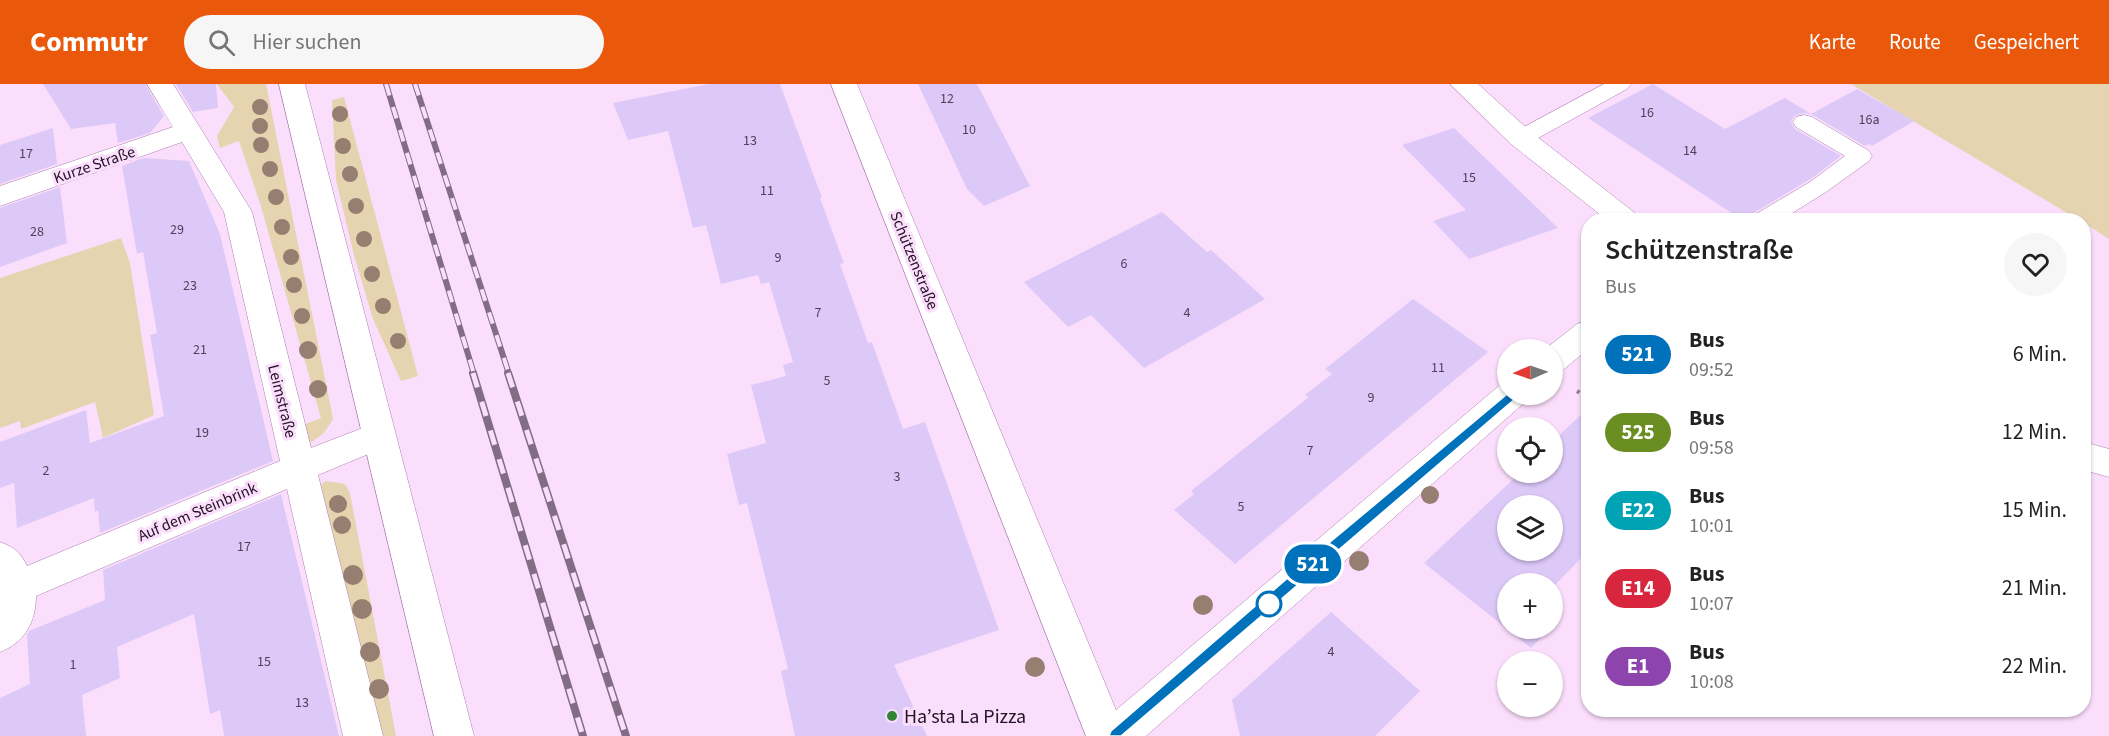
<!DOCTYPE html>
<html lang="de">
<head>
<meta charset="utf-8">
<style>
	body { margin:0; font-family:"Source Sans 3",sans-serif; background:#f6f6f6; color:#222; height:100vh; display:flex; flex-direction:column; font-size:22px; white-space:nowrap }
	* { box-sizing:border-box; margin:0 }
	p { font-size:20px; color:#767676 }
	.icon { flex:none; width:33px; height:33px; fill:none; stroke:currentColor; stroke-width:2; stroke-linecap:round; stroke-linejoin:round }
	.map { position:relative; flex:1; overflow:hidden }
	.panel { position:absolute; left:1581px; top:129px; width:510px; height:504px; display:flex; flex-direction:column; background:#fff; border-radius:24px; box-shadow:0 2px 4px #0004 }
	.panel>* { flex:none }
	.badge { padding:0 12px; border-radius:20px; font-size:21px; line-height:39px }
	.needle { width:39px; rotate:268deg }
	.controls { position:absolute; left:1497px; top:255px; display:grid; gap:12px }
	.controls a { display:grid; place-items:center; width:66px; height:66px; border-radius:50%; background:#fff; box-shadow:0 2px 4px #0004; font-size:30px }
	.map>.badge { position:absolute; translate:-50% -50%; box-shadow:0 0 0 3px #fff }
	.round { display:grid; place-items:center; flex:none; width:63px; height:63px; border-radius:32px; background:#f6f6f6 }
	.overview { display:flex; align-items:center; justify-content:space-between; height:102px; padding:0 24px }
	h1 { font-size:28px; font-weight:600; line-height:45px }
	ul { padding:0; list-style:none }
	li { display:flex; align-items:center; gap:18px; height:78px; padding:0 24px }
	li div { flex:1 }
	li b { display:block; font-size:22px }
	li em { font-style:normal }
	li .badge { min-width:66px; font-weight:700; text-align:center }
	header { display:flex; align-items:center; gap:36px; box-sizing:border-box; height:84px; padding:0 30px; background:#ea580c; color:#fff }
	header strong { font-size:28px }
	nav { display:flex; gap:33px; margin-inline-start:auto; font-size:21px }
	.search { width:420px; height:54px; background:#f6f6f6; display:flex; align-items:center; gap:15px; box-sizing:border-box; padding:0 21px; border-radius:33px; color:#767676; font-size:22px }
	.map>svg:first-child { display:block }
</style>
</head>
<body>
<header>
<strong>Commutr</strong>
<div class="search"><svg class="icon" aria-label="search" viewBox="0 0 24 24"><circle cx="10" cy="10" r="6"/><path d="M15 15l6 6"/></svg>Hier suchen</div>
<nav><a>Karte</a><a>Route</a><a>Gespeichert</a></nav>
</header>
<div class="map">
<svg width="2109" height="652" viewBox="0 0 2109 652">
	<rect width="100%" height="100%" fill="#fbdefc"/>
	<!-- green -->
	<g fill="#e6d4b1">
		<polygon points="217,0 266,0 333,335 324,349 312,358 308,357 303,341 321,334 260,119 239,57 220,64 217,52 234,23"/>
		<polygon points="1851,0 2109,0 2109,155 2084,139 2084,136 2079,136"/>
		<polygon points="344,13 418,292 401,297 373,235 354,171 336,96 332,16"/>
		<polygon points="121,154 130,179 154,331 103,354 95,318 21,345 20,337 0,344 0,194"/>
		<polygon points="326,397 345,400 350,409 396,652 381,652 320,402"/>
	</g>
	<!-- building -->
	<g fill="#ddc9f8" fill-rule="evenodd">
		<polygon points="43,0 145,0 164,32 150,49 118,59 115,39 71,45"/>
		<polygon points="176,0 216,0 218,24 193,28"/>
		<polygon points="709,0 780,0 822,114 820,114 844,179 840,180 868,259 872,258 903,345 925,338 999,546 894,581 927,652 795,652 781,587 788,585 747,419 739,421 727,370 766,359 751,301 786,292 783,281 793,278 769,198 761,200 758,191 721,200 706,141 693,144 668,47 628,56 613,19"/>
		<polygon points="918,0 977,0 1030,102 984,122 967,105"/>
		<polygon points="1653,0 1725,45 1785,14 1811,30 1857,5 1914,37 1872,62 1869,60 1865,62 1813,31 1805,29 1795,31 1791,37 1795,45 1841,72 1812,94 1742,136 1588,34"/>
		<polygon points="53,44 57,80 0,100 0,61"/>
		<polygon points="1454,44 1558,144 1469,175 1433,137 1466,126 1402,61"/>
		<polygon points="143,74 189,77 220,150 273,377 100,449 98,426 95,428 94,414 17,444 14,399 0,404 0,358 86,326 90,359 164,332 150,251 157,249 143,168 137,170 122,82"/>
		<polygon points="60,103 67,159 0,183 0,124"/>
		<polygon points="1162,128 1207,168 1211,166 1265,215 1144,284 1091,231 1068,243 1024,198"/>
		<polygon points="1413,215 1488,268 1235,480 1174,426 1194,410 1191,407 1309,313 1305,311 1332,290 1325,285"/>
		<path d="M1588,324V467L1552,504V500H1508V544H1550L1531,564L1424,479L1521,388H1552V358ZM1508,422H1552V466H1508Z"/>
		<polygon points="281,410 339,652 224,652 220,626 210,630 194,530 117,563 120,594 82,611 86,652 0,652 0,614 30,600 27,551 29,547 105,516 103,486"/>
		<polygon points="1331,528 1420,607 1375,652 1240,652 1232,616"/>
	</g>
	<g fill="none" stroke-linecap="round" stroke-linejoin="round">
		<!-- service casing -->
		<g stroke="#ab80af" stroke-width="1">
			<g id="service">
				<polygon points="1604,0 1631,0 1627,5 1529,59 1521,61 1513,59 1510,54 1513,49"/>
				<polygon points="1804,31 1812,33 1869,67 1872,72 1869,77 1826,108 1781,136 1753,136 1756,130 1810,98 1845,72 1796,43 1793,38 1796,33"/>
			</g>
		</g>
		<!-- minor casing -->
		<g stroke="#ab80af" stroke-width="1">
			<g id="minor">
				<path d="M147,0H173L252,128L311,364L378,338L390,341L395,351L390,361L318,391L383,652H343L287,405L36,512C36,538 24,559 0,568V458C14,463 21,469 27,482L280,377L224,128L182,58L0,122V102L173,43Z"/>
				<polygon points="831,0 857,0 1116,626 1500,301 1508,299 1508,310 1528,310 1524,319 1146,652 1086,652"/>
				<polygon points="1450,0 1478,0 1531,48 1635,129 1639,136 1607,136 1511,60"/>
				<polygon points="1588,236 1588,265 1563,286 1552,289 1552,266 1544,266 1577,240"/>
				<polygon points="2084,358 2109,365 2109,393 2084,386"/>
			</g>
		</g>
		<!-- tertiary casing -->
		<g stroke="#ab80af" stroke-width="1">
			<polygon id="tertiary" points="279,0 305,0 474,652 434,652"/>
		</g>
		<!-- path -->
		<polyline stroke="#957e96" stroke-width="4" stroke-dasharray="3 3" stroke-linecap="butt" points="1577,307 1588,314"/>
		<!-- service -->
		<use href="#service" fill="#fff" fill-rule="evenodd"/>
		<!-- minor -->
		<use href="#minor" fill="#fff" fill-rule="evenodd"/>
		<!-- tertiary -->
		<use href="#tertiary" fill="#fff" fill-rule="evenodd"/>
		<!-- rail-far1 casing -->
		<g stroke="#826d84" stroke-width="6">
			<g id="rail-far1">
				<polyline points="386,0 474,290"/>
				<polyline points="415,0 509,290"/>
			</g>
		</g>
		<!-- rail casing -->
		<g stroke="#826d84" stroke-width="8">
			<g id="rail">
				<polyline points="473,289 583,652"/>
				<polyline points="508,289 626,652"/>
			</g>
		</g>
		<!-- rail-far1 -->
		<use href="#rail-far1" stroke="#fbdefc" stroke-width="4" stroke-dasharray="12" stroke-linecap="butt"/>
		<!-- rail -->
		<use href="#rail" stroke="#fbdefc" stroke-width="5" stroke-dasharray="15" stroke-linecap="butt"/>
	</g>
	<!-- trees -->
	<g fill="#967e71">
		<circle cx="260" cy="23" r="8"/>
		<circle cx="340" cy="30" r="8"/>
		<circle cx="260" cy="42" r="8"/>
		<circle cx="261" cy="61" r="8"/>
		<circle cx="343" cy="62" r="8"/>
		<circle cx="270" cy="85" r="8"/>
		<circle cx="350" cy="90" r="8"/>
		<circle cx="276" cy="113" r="8"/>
		<circle cx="356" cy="122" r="8"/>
		<circle cx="282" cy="143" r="8"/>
		<circle cx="364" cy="155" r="8"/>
		<circle cx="291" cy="173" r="8"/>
		<circle cx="372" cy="190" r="8"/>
		<circle cx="294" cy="201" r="8"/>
		<circle cx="383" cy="222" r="8"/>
		<circle cx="302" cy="232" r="8"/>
		<circle cx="398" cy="257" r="8"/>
		<circle cx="308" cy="266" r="9"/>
		<circle cx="318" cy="305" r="9"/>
		<circle cx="1430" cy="411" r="9"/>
		<circle cx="338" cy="420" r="9"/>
		<circle cx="342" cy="441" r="9"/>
		<circle cx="1359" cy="477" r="10"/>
		<circle cx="353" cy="491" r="10"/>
		<circle cx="1203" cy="521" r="10"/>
		<circle cx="362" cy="525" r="10"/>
		<circle cx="370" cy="568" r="10"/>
		<circle cx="1035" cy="583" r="10"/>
		<circle cx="379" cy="605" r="10"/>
	</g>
	<!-- line -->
	<polygon fill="#0072bc" stroke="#fff" stroke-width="1.5" points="1512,306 1518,310 1516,314 1314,487 1121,652 1109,652 1111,647 1305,479"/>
	<!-- markers -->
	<circle fill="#fff" stroke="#0072bc" stroke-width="3" cx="1269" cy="520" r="12"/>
	<circle fill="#2e8432" stroke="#fbdefc" stroke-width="2" cx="892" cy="632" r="6"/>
	<g text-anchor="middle" stroke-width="6" stroke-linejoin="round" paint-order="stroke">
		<!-- number labels -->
		<g font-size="14" fill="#52405a">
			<text x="947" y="19">12</text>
			<text x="1647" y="33">16</text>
			<text x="1869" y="40">16a</text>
			<text x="969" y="50">10</text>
			<text x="750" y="61">13</text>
			<text x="1690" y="71">14</text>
			<text x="26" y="74">17</text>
			<text x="1469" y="98">15</text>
			<text x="767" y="111">11</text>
			<text x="177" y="150">29</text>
			<text x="37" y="152">28</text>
			<text x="778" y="178">9</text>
			<text x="1124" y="184">6</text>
			<text x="190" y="206">23</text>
			<text x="818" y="233">7</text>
			<text x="1187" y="233">4</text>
			<text x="200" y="270">21</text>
			<text x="1438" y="288">11</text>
			<text x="827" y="301">5</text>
			<text x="1371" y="318">9</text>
			<text x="202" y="353">19</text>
			<text x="1310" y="371">7</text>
			<text x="46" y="391">2</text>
			<text x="897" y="397">3</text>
			<text x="1241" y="427">5</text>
			<text x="244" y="467">17</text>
			<text x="1331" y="572">4</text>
			<text x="264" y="582">15</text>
			<text x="73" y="585">1</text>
			<text x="302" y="623">13</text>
		</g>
		<!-- street labels -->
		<g font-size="16" fill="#231325" stroke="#fbdefc">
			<text transform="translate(94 80) rotate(-19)" y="6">Kurze Straße</text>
			<text transform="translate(915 176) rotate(68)" y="6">Schützenstraße</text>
			<text transform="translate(283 317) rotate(76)" y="6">Leimstraße</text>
			<text transform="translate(197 427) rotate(-23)" y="6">Auf dem Steinbrink</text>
		</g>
		<!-- near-poi labels -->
		<g font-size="20" fill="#231325" stroke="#fbdefc" text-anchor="start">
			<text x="904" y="639">Ha’sta La Pizza</text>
		</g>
	</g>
</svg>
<div class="controls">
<a><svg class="needle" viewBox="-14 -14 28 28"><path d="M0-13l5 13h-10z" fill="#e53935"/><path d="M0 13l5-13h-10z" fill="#767676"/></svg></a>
<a><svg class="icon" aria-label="locate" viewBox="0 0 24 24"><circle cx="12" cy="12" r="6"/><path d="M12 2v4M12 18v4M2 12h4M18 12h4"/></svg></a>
<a><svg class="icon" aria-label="layers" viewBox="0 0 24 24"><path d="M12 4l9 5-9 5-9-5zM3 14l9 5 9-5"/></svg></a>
<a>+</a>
<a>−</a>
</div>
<b class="badge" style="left:1313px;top:480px;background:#0072bc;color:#fff">521</b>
<section class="panel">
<div class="overview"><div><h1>Schützenstraße</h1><p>Bus</p></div><a class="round"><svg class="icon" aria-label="heart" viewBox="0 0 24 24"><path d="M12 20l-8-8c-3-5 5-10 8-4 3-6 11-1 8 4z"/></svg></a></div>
<ul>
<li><span class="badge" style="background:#0072bc;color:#fff">521</span><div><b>Bus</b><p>09:52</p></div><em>6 Min.</em></li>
<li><span class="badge" style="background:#6b8e23;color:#fff">525</span><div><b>Bus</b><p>09:58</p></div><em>12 Min.</em></li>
<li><span class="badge" style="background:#00a3b4;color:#fff">E22</span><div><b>Bus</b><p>10:01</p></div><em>15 Min.</em></li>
<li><span class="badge" style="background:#d7263d;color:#fff">E14</span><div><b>Bus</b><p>10:07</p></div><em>21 Min.</em></li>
<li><span class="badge" style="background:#8e44ad;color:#fff">E1</span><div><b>Bus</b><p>10:08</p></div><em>22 Min.</em></li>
</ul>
</section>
</div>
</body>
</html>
